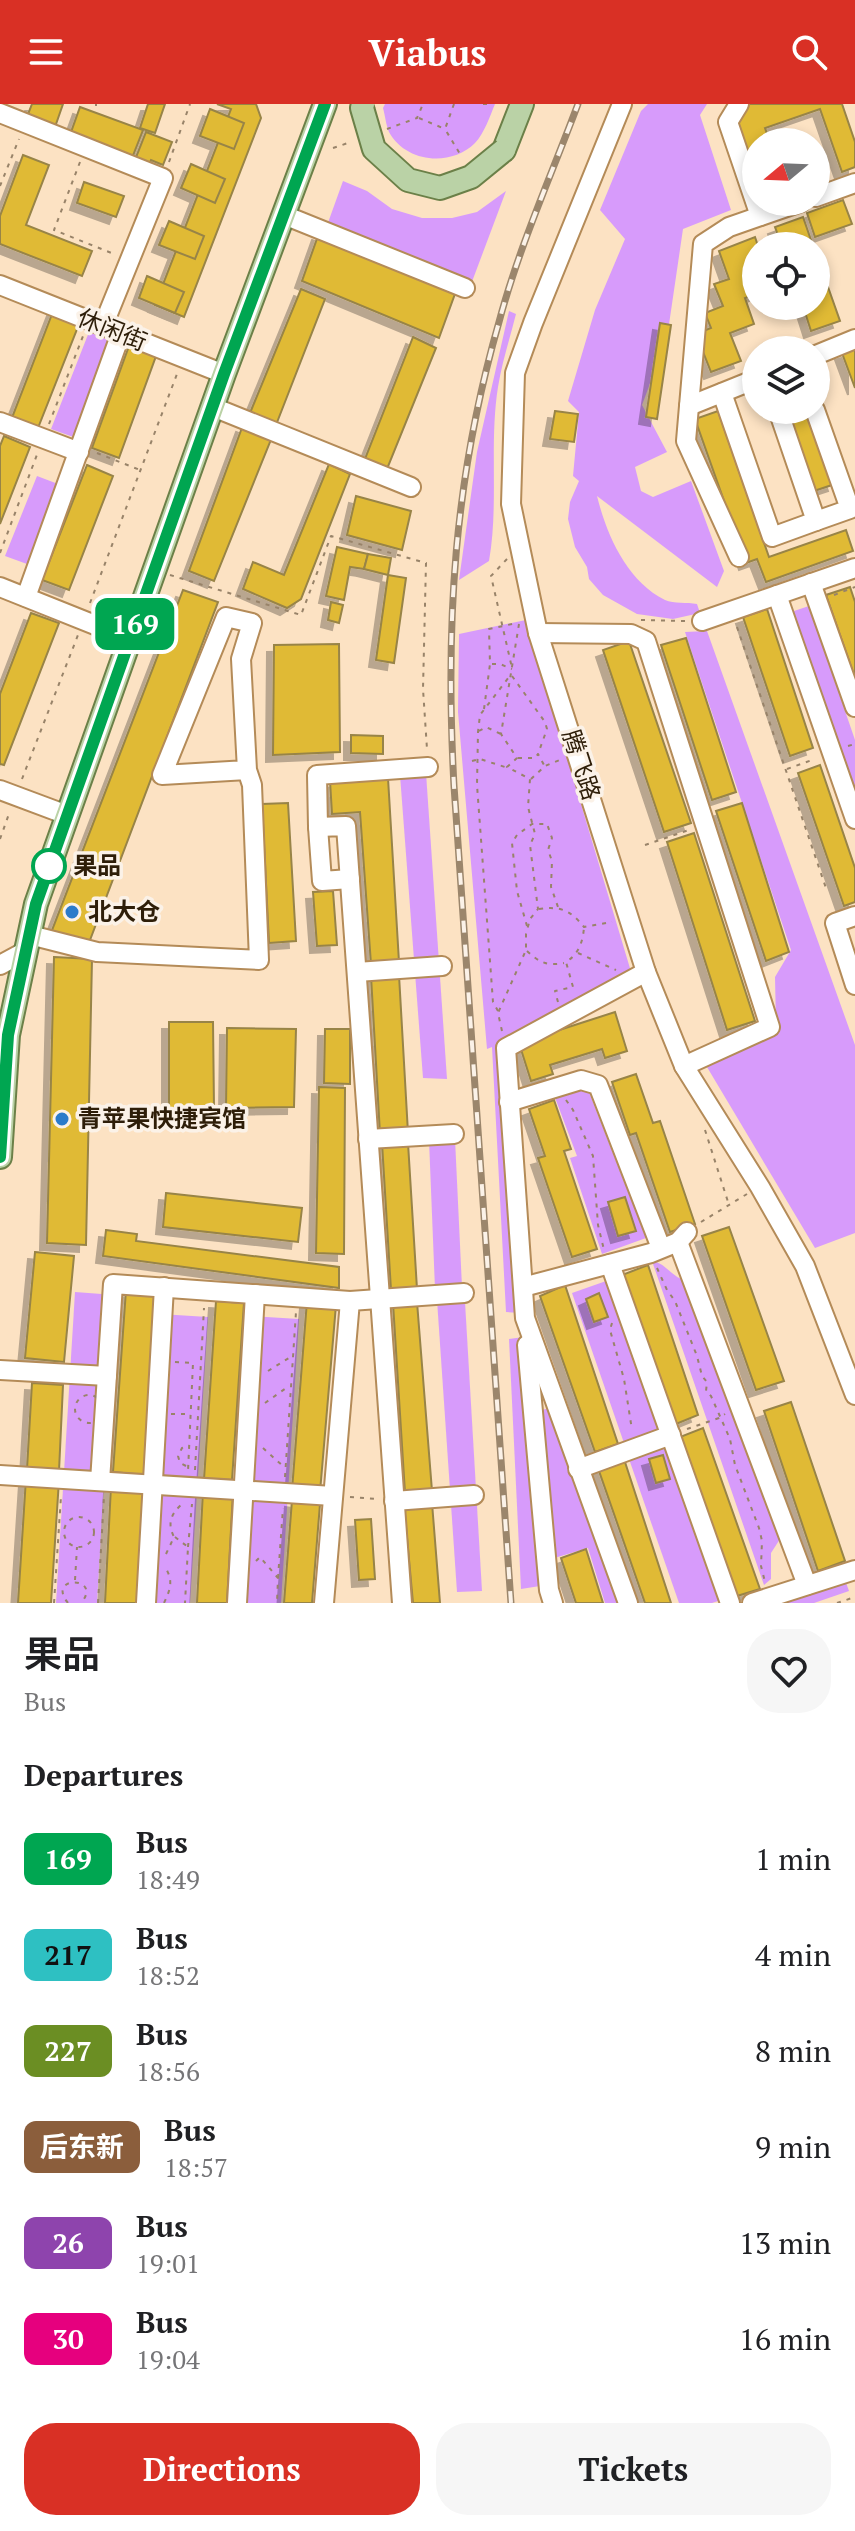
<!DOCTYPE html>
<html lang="en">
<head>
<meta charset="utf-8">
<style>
	body { margin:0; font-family:"PT Serif","Noto Sans SC",serif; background:#f6f6f6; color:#202124; height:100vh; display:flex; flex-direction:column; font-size:30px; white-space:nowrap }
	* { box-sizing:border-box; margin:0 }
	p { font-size:26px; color:#757577 }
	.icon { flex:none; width:44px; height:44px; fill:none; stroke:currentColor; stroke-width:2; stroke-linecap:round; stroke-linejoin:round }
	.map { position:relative; height:1499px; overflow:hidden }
	.sheet { display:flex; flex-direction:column; background:#fff; flex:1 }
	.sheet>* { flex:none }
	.badge { padding:0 16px; border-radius:12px; font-size:28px; line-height:52px }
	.needle { width:52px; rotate:251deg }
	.controls { position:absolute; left:742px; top:24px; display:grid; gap:16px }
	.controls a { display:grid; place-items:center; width:88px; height:88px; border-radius:50%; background:#fff; box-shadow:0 4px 12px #0003; font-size:40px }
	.map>.badge { position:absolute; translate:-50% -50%; box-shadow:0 0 0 4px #fff }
	h2 { padding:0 24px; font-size:30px; line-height:72px }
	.round { display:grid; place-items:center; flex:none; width:84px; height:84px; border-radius:32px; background:#f6f6f6 }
	.headline { display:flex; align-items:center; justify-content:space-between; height:136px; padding:0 24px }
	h1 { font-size:38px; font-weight:600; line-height:60px }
	.primary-button { display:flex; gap:16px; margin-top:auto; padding:16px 24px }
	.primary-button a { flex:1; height:92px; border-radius:32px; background:#d93025; color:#fff; font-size:32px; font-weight:600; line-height:92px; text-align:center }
	.primary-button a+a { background:#f6f6f6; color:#202124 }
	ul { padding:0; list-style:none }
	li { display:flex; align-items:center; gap:24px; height:96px; padding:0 24px }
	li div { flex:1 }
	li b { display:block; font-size:30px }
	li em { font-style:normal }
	li .badge { min-width:88px; font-weight:700; text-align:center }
	header { display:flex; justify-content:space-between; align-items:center; height:104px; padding:0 24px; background:#d93025; color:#fff; font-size:36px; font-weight:600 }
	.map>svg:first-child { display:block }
</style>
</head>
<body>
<header><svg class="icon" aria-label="menu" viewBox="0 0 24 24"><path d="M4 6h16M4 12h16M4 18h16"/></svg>Viabus<svg class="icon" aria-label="search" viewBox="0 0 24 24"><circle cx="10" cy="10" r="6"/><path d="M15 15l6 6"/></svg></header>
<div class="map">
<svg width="855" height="1499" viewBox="0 0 855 1499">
	<defs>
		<filter id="shadow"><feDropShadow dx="-7" dy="7" stdDeviation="0" flood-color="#0004"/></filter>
	</defs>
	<rect width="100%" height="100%" fill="#fce2c3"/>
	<!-- green -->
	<g fill="#d79bfb">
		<path d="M385,0H495C490,12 484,30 475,39C451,63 406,59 389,28C386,21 385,11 383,4Z"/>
		<path d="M648,0H707L700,11L731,106L683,125L667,234L642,301L667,348L635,363L641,387L653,393L691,377L724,467L717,483L597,392C607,432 627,477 665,496C674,500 687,498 697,500L700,509L673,515L637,510L603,491L589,475L587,463L575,443L568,415L570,398L579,377L573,372L579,308L568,297L595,206L625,135L600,106L641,7Z"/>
		<polygon points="343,77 367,87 392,105 422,114 452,114 477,108 506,87 470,183 325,127"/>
		<path d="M509,207L516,210C510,234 502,258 498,283C489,339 499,401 489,457L459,476L477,348Z"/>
		<polygon points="89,228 113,238 76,334 51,325"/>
		<polygon points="37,372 58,380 27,460 5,452"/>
		<polygon points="809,502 855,636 855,702 788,509"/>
		<polygon points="526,516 632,871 507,935 522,1209 506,1208 492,943 487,945 458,608 459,530"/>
		<polygon points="707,527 855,941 855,1129 815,1144 704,958 776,921 775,873 791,846 685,528"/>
		<polygon points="426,669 447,975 423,974 400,671"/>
		<polygon points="576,983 589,988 646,1134 602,1150 570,1054 577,1052 554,991"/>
		<polygon points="455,1035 462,1183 435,1185 429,1036"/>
		<path d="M652,1157C667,1159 673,1176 689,1177L780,1435L771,1449V1475L764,1481Z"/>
		<polygon points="609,1176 661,1326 624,1339 572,1189"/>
		<polygon points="75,1188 115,1191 97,1499 56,1499"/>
		<polygon points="437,1196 465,1198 482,1487 457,1488"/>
		<polygon points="160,1210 208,1213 190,1499 141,1499"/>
		<polygon points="249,1212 299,1215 281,1499 231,1499"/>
		<polygon points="524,1233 540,1482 521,1485 509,1235"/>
		<polygon points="551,1304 619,1499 605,1499 588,1444 551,1455 536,1307"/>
		<polygon points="671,1337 727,1494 712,1499 679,1499 628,1352"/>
		<polygon points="844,1473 849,1487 814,1499 769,1499"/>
	</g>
	<!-- building -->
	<g fill="#e0ba34" stroke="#988447" stroke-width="2" filter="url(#shadow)">
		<polygon points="32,0 63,0 55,23 27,13"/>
		<polygon points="148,0 165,0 155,29 140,24"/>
		<polygon points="217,0 256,0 261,14 184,213 155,201 231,5"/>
		<polygon points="743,0 842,0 855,38 855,63 842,68 820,5 765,24 770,38 756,38 756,75 731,4"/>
		<polygon points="80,3 143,26 132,54 70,31"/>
		<polygon points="210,5 244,19 234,45 200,32"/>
		<polygon points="146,28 172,38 163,61 151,56 149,61 135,56"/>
		<polygon points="23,51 49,61 26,121 92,147 82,172 0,140 0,112"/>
		<polygon points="191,60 225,75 215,99 181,84"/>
		<polygon points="84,78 124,92 116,113 77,99"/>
		<polygon points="843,96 852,120 815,133 807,109"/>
		<polygon points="803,113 813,142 782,142 775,123"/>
		<polygon points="169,117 204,132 195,155 159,141"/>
		<polygon points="319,129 456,187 439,234 302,177"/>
		<polygon points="755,133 758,142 756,142 756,168 752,169 756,190 745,194 754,220 730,229 741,257 711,268 696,230 711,224 705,209 723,202 714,180 729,175 719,147"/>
		<polygon points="816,149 840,217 811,227 803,202 816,202"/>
		<polygon points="147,172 184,188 175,209 139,194"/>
		<polygon points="301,185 325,195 276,321 250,309"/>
		<polygon points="54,205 81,215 36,329 10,319"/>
		<polygon points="660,219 671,221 657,315 646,313"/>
		<polygon points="413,233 436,244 387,365 365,355"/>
		<polygon points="129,242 156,252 119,354 92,344"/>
		<polygon points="855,245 855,284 842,249"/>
		<polygon points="787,306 810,306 835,380 814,387"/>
		<polygon points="555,307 578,310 574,338 550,335"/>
		<polygon points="718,307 769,453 846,426 853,447 766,478 757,455 746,459 695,315"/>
		<polygon points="243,321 272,333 214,477 189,467"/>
		<polygon points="4,332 30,343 0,420 0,342"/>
		<polygon points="329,360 350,370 301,495 287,504 243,485 253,458 284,471"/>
		<polygon points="87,361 113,372 69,486 42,476"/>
		<polygon points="356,392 411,407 402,446 347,431"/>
		<polygon points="337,443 368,450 364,465 350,463 344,496 326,492"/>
		<polygon points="368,450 391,454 388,471 364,465"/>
		<polygon points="388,471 406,474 394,559 376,556"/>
		<polygon points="850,483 855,498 855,574 826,491"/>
		<polygon points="183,486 218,498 87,844 51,829"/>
		<polygon points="331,498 343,501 339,519 328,516"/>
		<polygon points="767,505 813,644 790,652 743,513"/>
		<polygon points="31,509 59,519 4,661 0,660 0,590"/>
		<polygon points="686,534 736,688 712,696 661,541"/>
		<polygon points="629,537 691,719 664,728 603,546"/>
		<polygon points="339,540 340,648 273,651 274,541"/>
		<polygon points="351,631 383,632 383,650 351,649"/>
		<polygon points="820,661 855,764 855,798 844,802 798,669"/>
		<polygon points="388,674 399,858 371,860 360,708 332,710 330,677"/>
		<polygon points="288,699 296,837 269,839 262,700"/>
		<polygon points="742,699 789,848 766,857 716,707"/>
		<polygon points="694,729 755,917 727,926 667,738"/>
		<polygon points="333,787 337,841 317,842 313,788"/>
		<polygon points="54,853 92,855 86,1141 47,1139"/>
		<polygon points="399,871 408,1029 380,1030 371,872"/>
		<polygon points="615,908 627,947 605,954 602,945 550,961 553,970 531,977 519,939"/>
		<polygon points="169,918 213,918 214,1004 169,1004"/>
		<polygon points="227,924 296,925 294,1003 226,1004"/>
		<polygon points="325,925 350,925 350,980 324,979"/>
		<polygon points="636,970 653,1019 660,1017 695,1120 670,1128 636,1029 630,1031 612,978"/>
		<polygon points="319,983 345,984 344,1150 316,1149"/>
		<polygon points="554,996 571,1045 564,1047 597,1145 572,1153 538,1054 545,1052 529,1005"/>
		<polygon points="382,1039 408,1039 417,1185 391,1186"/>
		<polygon points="166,1089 302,1104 298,1138 163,1123"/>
		<polygon points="625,1093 636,1127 618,1132 608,1098"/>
		<polygon points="729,1123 784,1277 756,1286 702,1132"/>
		<polygon points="106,1126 137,1130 136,1137 339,1163 339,1184 103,1152"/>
		<polygon points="35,1148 74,1152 64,1258 25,1254"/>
		<polygon points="648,1161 698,1311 676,1320 622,1171"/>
		<polygon points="565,1181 618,1340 595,1348 540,1192"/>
		<polygon points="126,1186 158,1189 145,1371 113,1368"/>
		<polygon points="599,1189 608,1213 594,1218 586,1195"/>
		<polygon points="216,1197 244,1199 232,1376 204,1375"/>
		<polygon points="307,1197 336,1201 320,1388 292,1386"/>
		<polygon points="417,1198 432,1387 405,1389 393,1199"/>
		<polygon points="32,1279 63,1281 59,1367 27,1365"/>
		<polygon points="791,1298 845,1457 818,1467 764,1307"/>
		<polygon points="703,1324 760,1485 737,1492 680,1333"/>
		<polygon points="663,1351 670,1375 656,1379 649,1355"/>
		<polygon points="624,1355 671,1499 645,1499 598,1364"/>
		<polygon points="26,1374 59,1376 51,1499 18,1499"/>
		<polygon points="111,1382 144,1386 137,1499 105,1499"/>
		<polygon points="203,1387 233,1389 227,1499 197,1499"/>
		<polygon points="292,1396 320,1400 312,1499 284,1499"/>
		<polygon points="432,1399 440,1499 413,1499 404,1401"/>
		<polygon points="371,1415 375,1475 359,1476 355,1416"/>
		<polygon points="586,1445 603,1499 576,1499 561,1454"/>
	</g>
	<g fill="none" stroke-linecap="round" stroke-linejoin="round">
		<!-- minor casing -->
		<g stroke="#b48b58" stroke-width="22">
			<g id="minor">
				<polyline points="622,0 533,219 515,269 511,400 538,529 646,868 684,962 760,1083 805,1162 855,1291"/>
				<polyline points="739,0 728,18 760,112"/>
				<polyline points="0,9 163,74 103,222"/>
				<polyline points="816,93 855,79"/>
				<polyline points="284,111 465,184"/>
				<polyline points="0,181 224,270"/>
				<polyline points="816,251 855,235"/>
				<polyline points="722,289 772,433 816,417 778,306"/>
				<polyline points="689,302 756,275"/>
				<polyline points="213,303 411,383"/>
				<polyline points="815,306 850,405 816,417"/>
				<polyline points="0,318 79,348"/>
				<polyline points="739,453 686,337 703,140 729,123 801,98"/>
				<polyline points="811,479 855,603"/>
				<polyline points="0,483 130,535"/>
				<polyline points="777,491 855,715"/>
				<polyline points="26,493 121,229"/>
				<polyline points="702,517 855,464"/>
				<polyline points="538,529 631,530 646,537 770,923 684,962"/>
				<polyline points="0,686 67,711"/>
				<polyline points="318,723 322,777 350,775"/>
				<polyline points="855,812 835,819 855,881"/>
				<polyline points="30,831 97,848 259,856 252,681 247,666 162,671 226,513 252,519 241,555 247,666"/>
				<polyline points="0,861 26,847"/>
				<polyline points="357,868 442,862"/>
				<polyline points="509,998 581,976 598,981 661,1144"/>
				<polyline points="368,1035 454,1030"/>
				<polyline points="678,1138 807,1481"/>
				<polyline points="610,1160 730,1499"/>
				<polyline points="523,1183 651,1149 678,1138 687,1128"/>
				<polyline points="527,1241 549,1486 553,1499"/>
				<polyline points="0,1266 107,1272"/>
				<polyline points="578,1365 671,1331"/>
				<polyline points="0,1371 333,1392"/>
				<polyline points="100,1377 113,1180 350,1197"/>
				<polyline points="394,1397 474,1391"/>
				<polyline points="146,1499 164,1183"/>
				<polyline points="237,1499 255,1190"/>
				<polyline points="324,1499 350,1197 464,1189"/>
				<polyline points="402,1499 346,722 318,723 317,671 428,663"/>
				<polyline points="628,1499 525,1214 506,944 646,868"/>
				<polyline points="752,1499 855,1466"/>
			</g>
		</g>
		<!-- major casing -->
		<g stroke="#6b8048" stroke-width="26">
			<g id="major">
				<polyline points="504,46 522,0"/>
				<polyline points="0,1053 8,931 36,800 224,270 325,0"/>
			</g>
		</g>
		<!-- path -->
		<g stroke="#988369" stroke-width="2" stroke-dasharray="4 6" stroke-linecap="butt">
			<polyline points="454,0 445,25 460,50"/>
			<polyline points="483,0 487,0"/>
			<polyline points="96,2 96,0"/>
			<polyline points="419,14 445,25"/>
			<polyline points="387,25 417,14 423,0"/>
			<polyline points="333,44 351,38"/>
			<polyline points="80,58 54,126 114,150"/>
			<polyline points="169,58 190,0"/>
			<polyline points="0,82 19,35"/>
			<polyline points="49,320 83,232"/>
			<polyline points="97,349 140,366"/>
			<polyline points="0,449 38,348"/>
			<polyline points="507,455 491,472 512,564"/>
			<polyline points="170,471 301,511 331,432 426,459 423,585 427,645"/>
			<polyline points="834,491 855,483"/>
			<polyline points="90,499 177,270"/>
			<polyline points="641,516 686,517"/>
			<polyline points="737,523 827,787"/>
			<polyline points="492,560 500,560 512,565"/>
			<polyline points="512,572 545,618 547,625 538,650"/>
			<polyline points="484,605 490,560 489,525 517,519"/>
			<polyline points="479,627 486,623 501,630"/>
			<polyline points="848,642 855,640"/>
			<polyline points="518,654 535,654 538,650 544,661"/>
			<polyline points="472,657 480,655 505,663"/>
			<polyline points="787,665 815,655"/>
			<polyline points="22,675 78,531"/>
			<polyline points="531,675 545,662 562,655"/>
			<polyline points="0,735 10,707"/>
			<polyline points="645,741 689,726"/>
			<path d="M539,805C561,802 570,806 584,823L612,818"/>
			<polyline points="527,822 517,787 512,739 517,731 532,720 547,720 552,734 548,746 552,757 551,783 558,803"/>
			<path d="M527,847C540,859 547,862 564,859"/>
			<polyline points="578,849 616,866"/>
			<path d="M558,898L555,887L573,883L566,858C579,850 583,837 584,823"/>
			<polyline points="498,907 493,898 477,681 478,628 480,611 509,573"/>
			<polyline points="502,927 498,909 526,846 526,830 530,815 538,805 530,741 535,730 528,703 530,675 507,663 517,654 501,630 519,520"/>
			<polyline points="566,996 573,1006 593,1052 598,1121 604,1146"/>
			<polyline points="705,1026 729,1101"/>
			<polyline points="701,1118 747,1090"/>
			<polyline points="657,1164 667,1186 675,1197 697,1252 702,1272 707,1278 706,1287 711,1292 730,1335 735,1361 759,1424 762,1437 761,1462 765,1478"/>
			<polyline points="612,1219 610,1226 624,1275 632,1326"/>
			<polyline points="175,1258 193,1259 188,1367"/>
			<polyline points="268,1267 292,1252"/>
			<circle cx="89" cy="1305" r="14"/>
			<polyline points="265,1299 289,1282"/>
			<polyline points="171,1310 189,1310"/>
			<polyline points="687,1325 719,1314 725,1310"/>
			<polyline points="263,1344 284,1363"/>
			<polyline points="186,1362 180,1359 178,1352 182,1344 187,1342"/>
			<polyline points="195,1366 204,1204"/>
			<polyline points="285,1373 296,1208"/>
			<polyline points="350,1393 376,1395"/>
			<circle cx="79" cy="1428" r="15"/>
			<polyline points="175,1433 188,1443 185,1499"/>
			<polyline points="188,1443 192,1400"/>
			<path d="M166,1450L174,1433C167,1419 171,1410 182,1400"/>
			<polyline points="256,1457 260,1453 278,1474 277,1499"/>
			<polyline points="278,1474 283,1404"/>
			<polyline points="75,1476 77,1443"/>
			<polyline points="54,1499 61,1392"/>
			<path d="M68,1499C45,1471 104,1472 81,1499"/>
			<polyline points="98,1499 104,1392"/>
			<path d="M164,1499C170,1486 174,1477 165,1463"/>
			<polyline points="837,1499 855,1493"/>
		</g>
		<!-- minor -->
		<use href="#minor" stroke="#fff" stroke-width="18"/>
		<!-- major -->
		<use href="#major" stroke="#bad2a6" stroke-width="22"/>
		<!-- rail casing -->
		<g stroke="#9b866c" stroke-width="7">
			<path id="rail" d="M511,1499L454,682C445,519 454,375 499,218C519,143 551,72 578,0"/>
		</g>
		<!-- rail -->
		<use href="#rail" stroke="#fbf2e8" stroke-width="4" stroke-dasharray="12" stroke-linecap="butt"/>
		<!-- major-bridge casing -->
		<g stroke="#6b8048" stroke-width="26" stroke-linecap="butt">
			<polyline id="major-bridge" points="363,0 362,4 374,45 408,76 440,84 471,73 504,46"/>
		</g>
		<!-- major-bridge -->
		<use href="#major-bridge" stroke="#bad2a6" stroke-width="22"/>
	</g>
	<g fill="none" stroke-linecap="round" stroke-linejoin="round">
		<!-- line casing -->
		<g stroke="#fff" stroke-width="18">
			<polyline id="line" points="0,1053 8,931 36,800 224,270 325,0"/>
		</g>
		<!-- line -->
		<use href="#line" stroke="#00a651" stroke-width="12"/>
	</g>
	<!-- markers -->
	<circle fill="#fff" stroke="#00a651" stroke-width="4" cx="49" cy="762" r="16"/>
	<g fill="#2b7bca" stroke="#fbf2e8" stroke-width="3">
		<circle cx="72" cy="808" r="8"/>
		<circle cx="62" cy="1015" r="8"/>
	</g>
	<g text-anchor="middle" stroke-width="7" stroke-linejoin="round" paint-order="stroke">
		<!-- street labels -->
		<g font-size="24" fill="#2e1e09" stroke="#fbf2e8">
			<text transform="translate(112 226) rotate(22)" y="8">休闲街</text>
			<text transform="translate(581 661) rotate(72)" y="8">腾飞路</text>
		</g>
		<!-- stop labels -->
		<g font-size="24" font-weight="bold" fill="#2e1e09" stroke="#fbf2e8" text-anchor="start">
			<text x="73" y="770">果品</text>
		</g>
		<!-- poi labels -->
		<g font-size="24" font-weight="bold" fill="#2e1e09" stroke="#fbf2e8" text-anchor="start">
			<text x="88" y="816">北大仓</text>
			<text x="78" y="1023">青苹果快捷宾馆</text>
		</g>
	</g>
</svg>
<div class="controls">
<a><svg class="needle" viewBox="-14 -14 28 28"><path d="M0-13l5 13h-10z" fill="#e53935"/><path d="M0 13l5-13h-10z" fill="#757577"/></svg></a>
<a><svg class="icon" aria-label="locate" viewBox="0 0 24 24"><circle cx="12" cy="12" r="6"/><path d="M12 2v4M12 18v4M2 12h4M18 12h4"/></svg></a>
<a><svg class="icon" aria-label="layers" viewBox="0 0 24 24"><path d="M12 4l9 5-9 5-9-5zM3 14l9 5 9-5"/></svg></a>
</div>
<b class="badge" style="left:135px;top:520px;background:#00a651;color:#fff">169</b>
</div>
<section class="sheet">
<div class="headline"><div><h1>果品</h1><p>Bus</p></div><a class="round"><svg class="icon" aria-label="heart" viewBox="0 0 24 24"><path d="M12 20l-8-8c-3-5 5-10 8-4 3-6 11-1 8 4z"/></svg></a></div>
<h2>Departures</h2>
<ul>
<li><span class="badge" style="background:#00a651;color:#fff">169</span><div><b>Bus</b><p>18:49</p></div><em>1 min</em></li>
<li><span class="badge" style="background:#2ec0c2;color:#111">217</span><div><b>Bus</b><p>18:52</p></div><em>4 min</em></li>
<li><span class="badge" style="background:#6b8e23;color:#fff">227</span><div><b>Bus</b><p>18:56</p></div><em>8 min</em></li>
<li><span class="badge" style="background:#8b5e3c;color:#fff">后东新</span><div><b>Bus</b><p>18:57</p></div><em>9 min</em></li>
<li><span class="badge" style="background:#8e44ad;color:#fff">26</span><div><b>Bus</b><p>19:01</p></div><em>13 min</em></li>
<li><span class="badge" style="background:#e6007e;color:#fff">30</span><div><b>Bus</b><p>19:04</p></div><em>16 min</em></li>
</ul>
<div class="primary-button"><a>Directions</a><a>Tickets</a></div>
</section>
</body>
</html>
